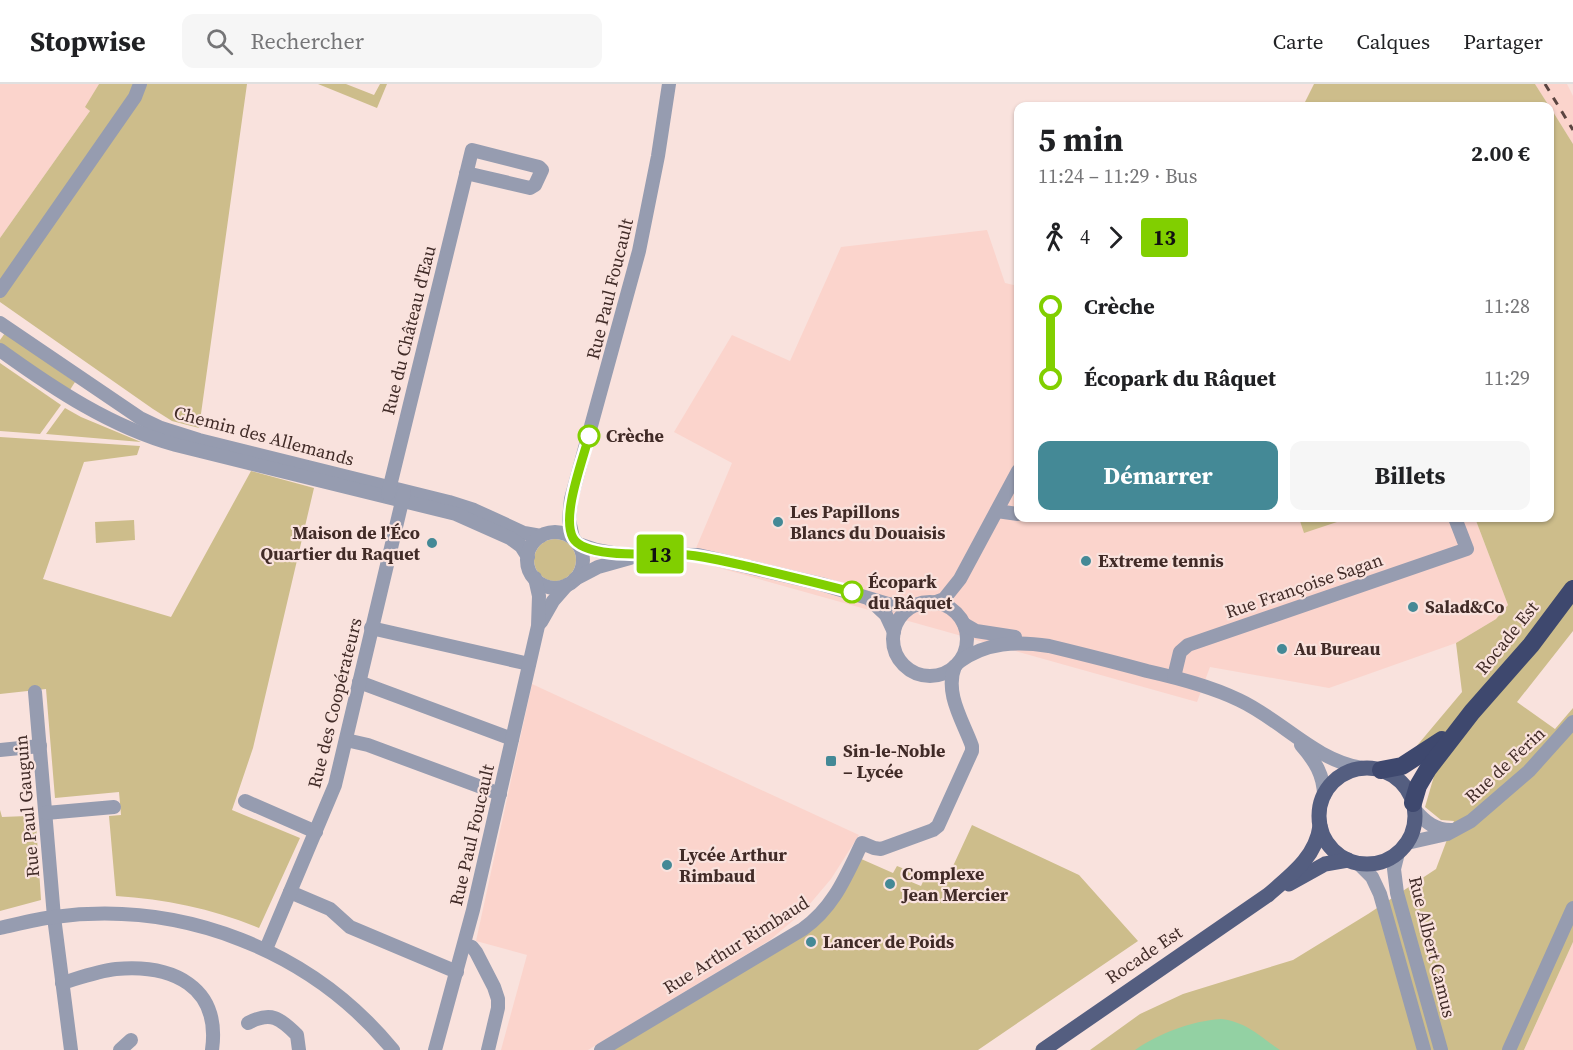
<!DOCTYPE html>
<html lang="fr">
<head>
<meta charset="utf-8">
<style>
	body { margin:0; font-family:"Source Serif 4",serif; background:#f6f6f6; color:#202124; height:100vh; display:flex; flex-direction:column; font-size:22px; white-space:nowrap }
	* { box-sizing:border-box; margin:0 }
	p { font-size:20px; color:#757577 }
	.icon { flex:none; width:33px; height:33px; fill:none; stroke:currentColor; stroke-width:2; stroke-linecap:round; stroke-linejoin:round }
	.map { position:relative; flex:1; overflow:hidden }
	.details { position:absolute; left:1014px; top:18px; width:540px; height:420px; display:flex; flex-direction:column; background:#fff; border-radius:12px; box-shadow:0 2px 4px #0004 }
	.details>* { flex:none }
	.badge { padding:0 12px; border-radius:4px; font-size:21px; line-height:39px }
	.map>.badge { position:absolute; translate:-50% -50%; box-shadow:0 0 0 3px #fff }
	.legs { display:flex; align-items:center; gap:9px; height:66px; padding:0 24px; font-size:20px }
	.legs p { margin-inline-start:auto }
	.head { display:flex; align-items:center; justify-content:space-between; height:102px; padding:0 24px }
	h1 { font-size:33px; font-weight:700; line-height:45px }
	.cta { display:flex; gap:12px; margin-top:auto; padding:12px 24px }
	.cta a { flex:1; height:69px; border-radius:12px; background:#448996; color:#fff; font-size:24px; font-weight:700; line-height:69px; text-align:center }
	.cta a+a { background:#f6f6f6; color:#202124 }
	ul { padding:0 24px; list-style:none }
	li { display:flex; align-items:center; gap:21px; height:72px; font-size:22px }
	li i { display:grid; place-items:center; width:9px; height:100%; margin:0 8px; background:currentColor }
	li i::after { content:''; width:15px; height:15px; margin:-8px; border:4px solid; border-radius:50%; background:#fff }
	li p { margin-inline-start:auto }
	li:first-child i { background:linear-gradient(#0000 50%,currentColor 0) }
	li:last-child i { background:linear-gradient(currentColor 50%,#0000 0) }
	header { display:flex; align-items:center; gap:36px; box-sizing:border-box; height:84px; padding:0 30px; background:#fff; border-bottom:2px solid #e0e0e0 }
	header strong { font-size:28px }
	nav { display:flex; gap:33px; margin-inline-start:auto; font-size:21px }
	.search { width:420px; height:54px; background:#f6f6f6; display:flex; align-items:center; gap:15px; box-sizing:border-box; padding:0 21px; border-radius:12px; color:#757577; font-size:22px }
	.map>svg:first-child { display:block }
</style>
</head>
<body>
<header>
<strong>Stopwise</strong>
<div class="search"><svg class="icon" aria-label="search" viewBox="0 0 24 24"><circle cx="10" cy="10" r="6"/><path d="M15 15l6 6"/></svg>Rechercher</div>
<nav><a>Carte</a><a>Calques</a><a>Partager</a></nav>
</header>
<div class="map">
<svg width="1573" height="966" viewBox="0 0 1573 966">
	<rect width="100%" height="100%" fill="#f9e2dd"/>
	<!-- built -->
	<g fill="#fbd4cc">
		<polygon points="0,0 99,0 86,23 90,27 0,154"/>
		<polygon points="1535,0 1567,0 1573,12 1573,60"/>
		<polygon points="987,146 1005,199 1018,202 1018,434 1475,434 1508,521 1496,535 1456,559 1329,604 1210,583 1197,618 691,476 732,379 674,348 732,251 790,277 841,163"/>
		<polygon points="532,600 859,751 831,795 803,828 770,856 588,966 501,966 527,871 476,857"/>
		<polygon points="1573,858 1573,966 1524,966 1530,953"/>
	</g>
	<!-- green -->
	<g fill="#cdbd8b">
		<polygon points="99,0 247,0 199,344 172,337 153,325 0,218 0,154 90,27 85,23"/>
		<polygon points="318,0 346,0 374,11 380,0 387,0 377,24"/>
		<polygon points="1314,0 1535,0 1549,22 1303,22"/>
		<polygon points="1550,23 1573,60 1573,547 1517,618 1555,645 1573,624 1573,858 1524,966 1090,966 1140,930 1183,910 1293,876 1368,830 1436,785 1454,737 1441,736 1425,723 1434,692 1415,664 1462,608 1456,559 1496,535 1508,521 1475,434 1550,434"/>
		<polygon points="5,249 75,298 68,309 0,261 0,256"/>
		<polygon points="0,279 61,321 40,350 0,347"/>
		<polygon points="65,324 81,333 141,358 46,350"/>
		<path d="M0,353L140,362L137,371L84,378L43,495L171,533L251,387L314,404L253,664L232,726L300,754L259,844C213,825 166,815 116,812L109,732L121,731L119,708L55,714L46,605L0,610Z"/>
		<polygon points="1299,434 1349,434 1304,449"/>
		<polygon points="134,436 135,456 96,459 95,438"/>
		<circle cx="555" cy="476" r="21"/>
		<polygon points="0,726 2,733 27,732 27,738 36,739 41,816 0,827"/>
		<polygon points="972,741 1079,791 1138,857 978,966 610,966 808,846 859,774 893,789 897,782 912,788 909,797 921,802 929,785 948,793"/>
	</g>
	<!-- water -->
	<path fill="#93d1a3" d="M1221,935C1247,938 1259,952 1280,966H1135C1160,949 1191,937 1221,935Z"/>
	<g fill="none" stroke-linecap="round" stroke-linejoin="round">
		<!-- minor -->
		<g stroke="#969cb0" stroke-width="14">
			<polyline points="0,207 135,13 140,0"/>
			<polyline points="0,239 140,334 161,344 199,356 449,418 474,426 524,449 541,452"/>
			<path d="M0,266C54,305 111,343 176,361L456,430L510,454L521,462L528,473"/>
			<path d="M388,410C416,296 443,181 472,66L539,83L542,86L535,101L530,104L466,89"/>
			<polyline points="997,427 1018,430"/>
			<circle cx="555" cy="476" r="28"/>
			<polyline points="573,454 569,436 571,415 639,167 658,72 669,0"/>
			<polyline points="578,460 596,466 618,470 698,471 821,500 888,520 916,521"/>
			<polyline points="575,495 598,483 630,474"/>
			<polyline points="871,517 886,531 894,548"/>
			<circle cx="930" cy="555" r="37"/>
			<polyline points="933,519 944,515 960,495 1018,387"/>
			<polyline points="541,538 553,517 567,501"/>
			<polyline points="964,540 976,547 1015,553"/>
			<polyline points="371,544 529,580"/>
			<path d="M959,578C986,558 1017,557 1049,562C1082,570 1114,578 1147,587C1178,594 1210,602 1239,616C1282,636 1314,676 1362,684"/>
			<polyline points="1174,593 1180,568 1188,561 1467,465 1455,434"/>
			<polyline points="359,598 512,655"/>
			<polyline points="35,608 54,833 71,966"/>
			<polyline points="346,656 368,661 500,710"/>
			<path d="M1301,661C1315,677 1324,691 1324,712"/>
			<polyline points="0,666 40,662"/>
			<polyline points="245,717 316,748"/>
			<path d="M1415,726C1425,738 1436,747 1453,746"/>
			<polyline points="46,729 114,723"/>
			<polyline points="1407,759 1447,750 1471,737 1529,687 1573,638"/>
			<polyline points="1398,769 1394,785 1397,809 1441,966"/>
			<polyline points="1358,779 1372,793 1380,810 1424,966"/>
			<polyline points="290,808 330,825 350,843 457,888"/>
			<path d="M0,844C18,840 36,835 54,833C182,816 311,866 393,966"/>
			<polyline points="465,861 472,863 476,868 494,903 498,915 498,924 488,966"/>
			<polyline points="266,865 335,701 404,409"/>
			<path d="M62,899C79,894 98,887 116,885C172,880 221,902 212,966"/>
			<path d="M248,939C271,927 280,934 297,951L299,966"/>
			<polyline points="120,966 131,956"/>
			<polyline points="435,966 473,826 538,542 539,512 535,494"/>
			<path d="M601,966L803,845C834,823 846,792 862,759L874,764L881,765L933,746L938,742L972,667V662C963,637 944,609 955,582"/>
			<polyline points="1509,966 1573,824"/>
		</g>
		<!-- major -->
		<g stroke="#545e80" stroke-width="15">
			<circle cx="1367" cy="732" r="48"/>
			<polyline points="1289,800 1325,780 1348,776"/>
			<path d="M1043,966L1268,811C1291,791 1316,773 1320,742"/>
		</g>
		<!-- highway -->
		<g stroke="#3e486e" stroke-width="18">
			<polyline points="1381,686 1402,682 1442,656"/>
			<polyline points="1413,719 1418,702 1428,685 1472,628 1531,561 1573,505"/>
		</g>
		<!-- rail -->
		<polyline stroke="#5b4541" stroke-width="3" stroke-dasharray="8 8" stroke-linecap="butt" points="1545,0 1573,46"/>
	</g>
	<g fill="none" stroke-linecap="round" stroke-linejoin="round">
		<!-- line-1 casing -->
		<g stroke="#fff" stroke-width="14">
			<path id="line-1" d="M589,352C583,376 561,432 573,454C584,474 648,470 669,470C697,470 723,477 750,483C784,491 818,499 852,508"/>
		</g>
		<!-- line-1 -->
		<use href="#line-1" stroke="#81cf00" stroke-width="9"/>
	</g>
	<!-- markers -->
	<g fill="#fff" stroke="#81cf00" stroke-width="3">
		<circle cx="589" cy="352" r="10"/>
		<circle cx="852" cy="508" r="10"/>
	</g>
	<g fill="#448996" stroke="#f9e2dd" stroke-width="2">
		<circle cx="778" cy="438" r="6"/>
		<circle cx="432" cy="459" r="6"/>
		<circle cx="1086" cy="477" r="6"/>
		<circle cx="1413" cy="523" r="6"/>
		<circle cx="1282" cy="565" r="6"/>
		<rect x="825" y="671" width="12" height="12" rx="3"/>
		<circle cx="667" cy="781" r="6"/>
		<circle cx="890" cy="800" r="6"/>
		<circle cx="811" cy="858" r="6"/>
	</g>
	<g text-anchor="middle" stroke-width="4.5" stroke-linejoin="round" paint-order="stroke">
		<!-- street labels -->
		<g font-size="18" fill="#412b27" stroke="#f9e2dd">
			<text transform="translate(610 205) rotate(-76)" y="6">Rue Paul Foucault</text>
			<text transform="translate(409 246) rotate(-76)" y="6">Rue du Château d'Eau</text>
			<text transform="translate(264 352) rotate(15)" y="6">Chemin des Allemands</text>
			<text transform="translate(1304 502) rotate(-19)" y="6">Rue Françoise Sagan</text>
			<text transform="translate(1507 554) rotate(-51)" y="6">Rocade Est</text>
			<text transform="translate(335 619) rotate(-76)" y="6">Rue des Coopérateurs</text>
			<text transform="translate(1505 681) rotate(-43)" y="6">Rue de Ferin</text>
			<text transform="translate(27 722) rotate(-95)" y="6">Rue Paul Gauguin</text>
			<text transform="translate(472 751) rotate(-77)" y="6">Rue Paul Foucault</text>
			<text transform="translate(736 861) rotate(-32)" y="6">Rue Arthur Rimbaud</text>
			<text transform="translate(1432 863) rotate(76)" y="6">Rue Albert Camus</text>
			<text transform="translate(1144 871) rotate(-34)" y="6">Rocade Est</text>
		</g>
		<!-- stop labels -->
		<g font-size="18" font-weight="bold" fill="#412b27" stroke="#f9e2dd" text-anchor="start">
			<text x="606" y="358">Crèche</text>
			<text x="868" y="504">Écopark<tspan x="868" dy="21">du Râquet</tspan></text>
		</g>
		<!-- poi labels -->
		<g font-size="18" font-weight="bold" fill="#412b27" stroke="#f9e2dd" text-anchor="start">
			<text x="790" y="434">Les Papillons<tspan x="790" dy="21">Blancs du Douaisis</tspan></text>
			<text x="420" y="455" text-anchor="end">Maison de l'Éco<tspan x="420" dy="21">Quartier du Raquet</tspan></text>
			<text x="1098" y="483">Extreme tennis</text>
			<text x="1425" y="529">Salad&amp;Co</text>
			<text x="1294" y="571">Au Bureau</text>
			<text x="843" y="673">Sin-le-Noble<tspan x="843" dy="21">– Lycée</tspan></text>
			<text x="679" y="777">Lycée Arthur<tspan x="679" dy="21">Rimbaud</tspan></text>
			<text x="902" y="796">Complexe<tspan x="902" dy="21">Jean Mercier</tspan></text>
			<text x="823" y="864">Lancer de Poids</text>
		</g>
	</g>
</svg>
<b class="badge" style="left:660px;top:470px;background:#81cf00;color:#111">13</b>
<section class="details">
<div class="head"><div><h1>5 min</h1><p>11:24 – 11:29 · Bus</p></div><b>2.00 €</b></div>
<div class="legs"><svg class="icon" aria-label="walk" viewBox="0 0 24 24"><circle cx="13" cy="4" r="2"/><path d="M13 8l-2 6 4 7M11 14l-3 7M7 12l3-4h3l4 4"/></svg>4<svg class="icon" aria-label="forward" viewBox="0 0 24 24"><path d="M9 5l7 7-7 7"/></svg><b class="badge" style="background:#81cf00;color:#111">13</b></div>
<ul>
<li><i style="color:#81cf00"></i><b>Crèche</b><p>11:28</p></li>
<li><i style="color:#81cf00"></i><b>Écopark du Râquet</b><p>11:29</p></li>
</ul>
<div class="cta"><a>Démarrer</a><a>Billets</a></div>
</section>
</div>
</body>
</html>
